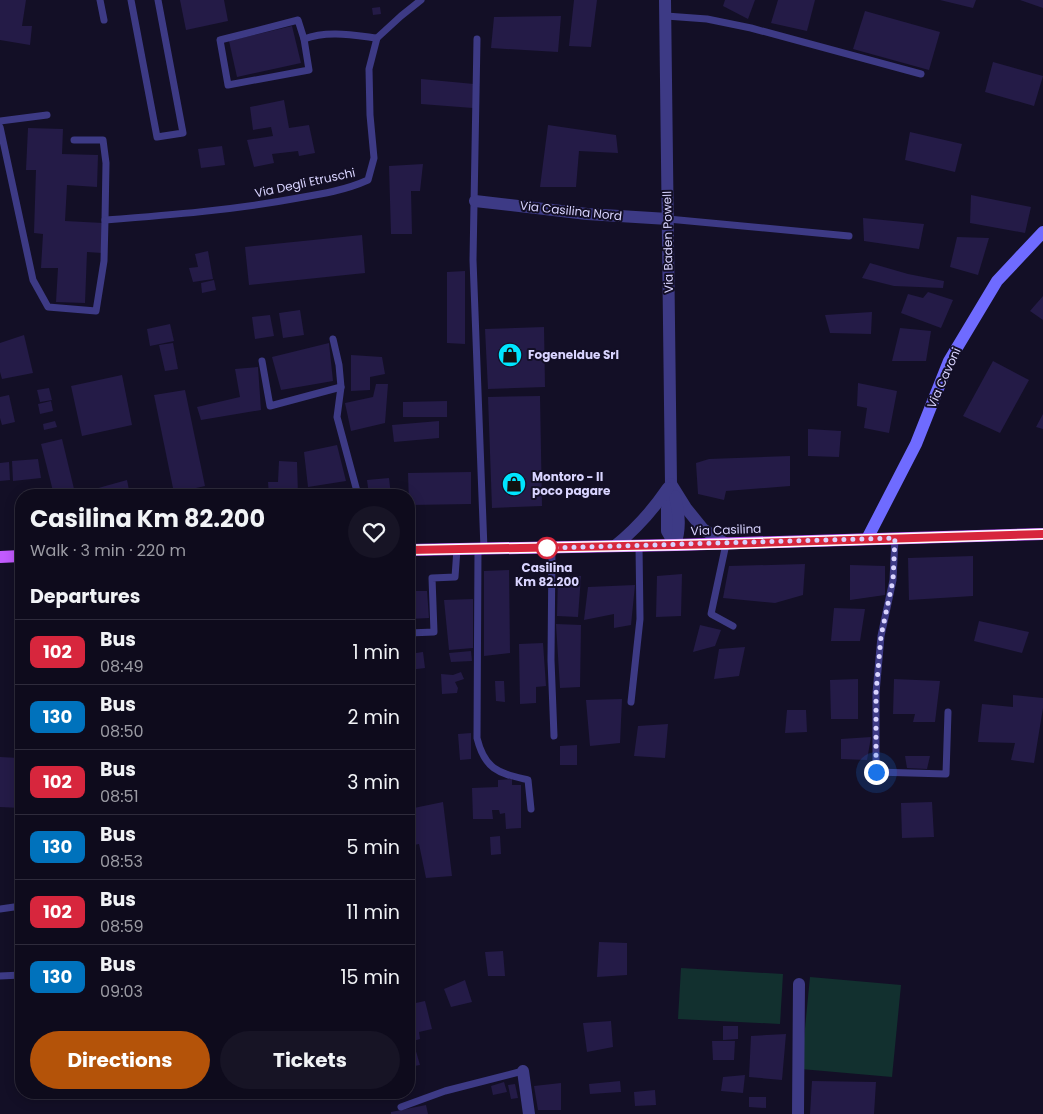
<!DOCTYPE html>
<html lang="en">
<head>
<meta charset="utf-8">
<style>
	body { margin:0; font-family:Poppins,sans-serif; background:#171425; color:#f1f3f6; height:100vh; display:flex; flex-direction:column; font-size:19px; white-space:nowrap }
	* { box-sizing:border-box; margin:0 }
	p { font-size:16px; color:#9b9ba3 }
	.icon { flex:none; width:28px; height:28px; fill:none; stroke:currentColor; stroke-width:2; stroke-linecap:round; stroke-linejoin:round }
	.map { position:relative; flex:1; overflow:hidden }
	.sheet { position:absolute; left:15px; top:489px; width:400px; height:610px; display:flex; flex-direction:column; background:#0e0b1c; border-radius:20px; box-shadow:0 2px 12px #0003,0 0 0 1px #2e2b3b }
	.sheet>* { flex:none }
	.badge { padding:0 10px; border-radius:8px; font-size:18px; line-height:32px }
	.you { position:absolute; width:25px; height:25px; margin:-12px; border:4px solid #fff; border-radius:50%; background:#1a73e8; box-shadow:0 0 0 8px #1a73e833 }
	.map>.badge { position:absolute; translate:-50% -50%; box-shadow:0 0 0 2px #fff }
	h2 { padding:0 15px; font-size:19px; line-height:45px }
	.round { display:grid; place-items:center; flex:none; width:52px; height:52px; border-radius:26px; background:#171425 }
	.summary { display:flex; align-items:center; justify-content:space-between; height:85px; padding:0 15px }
	h1 { font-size:24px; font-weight:700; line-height:38px }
	.action { display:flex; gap:10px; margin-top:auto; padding:10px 15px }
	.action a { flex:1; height:58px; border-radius:30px; background:#b45309; color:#fff; font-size:20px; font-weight:700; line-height:58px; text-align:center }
	.action a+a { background:#171425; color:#f1f3f6 }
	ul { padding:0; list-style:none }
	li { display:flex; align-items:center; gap:15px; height:65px; padding:0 15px; border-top:1px solid #2e2b3b }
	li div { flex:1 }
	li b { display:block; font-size:19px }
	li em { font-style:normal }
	li .badge { min-width:55px; font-weight:700; text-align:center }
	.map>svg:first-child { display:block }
</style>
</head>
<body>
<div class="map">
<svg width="1043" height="1114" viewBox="0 0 1043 1114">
	<rect width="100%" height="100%" fill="#130f26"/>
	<!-- green -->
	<g fill="#12302f">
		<polygon points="681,968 783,974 780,1024 678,1019"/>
		<polygon points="810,977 901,985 892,1077 801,1069"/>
	</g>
	<!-- building -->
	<g fill="#241b47">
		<polygon points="0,0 26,0 22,26 32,26 30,45 0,40"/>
		<polygon points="180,0 224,0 228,21 186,30"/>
		<polygon points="574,0 597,0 591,47 569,46"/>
		<polygon points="725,0 755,0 748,19 723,6"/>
		<polygon points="778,0 815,0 807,31 771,23"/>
		<polygon points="940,0 976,0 973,8"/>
		<polygon points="1020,0 1043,0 1043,8"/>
		<polygon points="380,7 381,14 373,15 372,8"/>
		<polygon points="865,11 940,32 929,70 853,49"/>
		<polygon points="561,16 558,52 491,48 494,17"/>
		<polygon points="292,26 301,63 237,77 229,41"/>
		<polygon points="993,62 1043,76 1034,106 985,92"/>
		<polygon points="421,79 474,84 473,108 421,104"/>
		<polygon points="284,100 289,128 309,125 315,153 299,156 298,151 272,154 274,163 254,167 247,140 273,136 271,127 253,130 250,107"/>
		<polygon points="548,125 616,135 618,153 579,151 576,187 540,187"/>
		<polygon points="28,128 63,129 62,154 98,155 97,187 67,185 65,221 103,223 102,253 87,252 85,303 56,302 58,268 41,268 43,234 34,233 36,170 26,170"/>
		<polygon points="910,132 962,144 955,172 905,160"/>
		<polygon points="222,146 225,165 201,168 198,149"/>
		<polygon points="423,164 420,191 411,191 412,234 391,234 389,166"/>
		<polygon points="971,195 1031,207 1025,233 970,223"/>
		<polygon points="863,218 924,224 919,249 864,241"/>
		<polygon points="362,235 365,273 249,285 245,247"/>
		<polygon points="957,237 989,238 978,275 950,267"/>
		<polygon points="208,251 213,279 193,282 189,268 198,267 195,254"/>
		<polygon points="870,263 908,274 944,281 943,288 894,286 862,278"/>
		<polygon points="465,271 465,344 447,343 447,272"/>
		<polygon points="214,280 216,290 202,293 201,283"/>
		<polygon points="928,292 953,300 941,328 901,313 908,294 923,298"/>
		<polygon points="1043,296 1043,320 1030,311"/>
		<polygon points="300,310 304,335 283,338 279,313"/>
		<polygon points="872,312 871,334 830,333 825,315"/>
		<polygon points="270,315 274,336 255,339 252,317"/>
		<polygon points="170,324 174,341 150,346 147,329"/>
		<polygon points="544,327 545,387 488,389 485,329"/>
		<polygon points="900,328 931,331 926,361 892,361"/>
		<polygon points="24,335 33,373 2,379 0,372 0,343"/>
		<polygon points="173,343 178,369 165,371 159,345"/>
		<polygon points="329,343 333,381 281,390 272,357"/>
		<polygon points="351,355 382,357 385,374 370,377 370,390 351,391"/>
		<polygon points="993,361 1029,380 1000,433 963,416"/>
		<polygon points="258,367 261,410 201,420 197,407 240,397 235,369"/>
		<polygon points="122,375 132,425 82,436 71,386"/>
		<polygon points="858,383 897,391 889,433 864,428 867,408 857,406"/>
		<polygon points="376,384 388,384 385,423 351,431 345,403 373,397"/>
		<polygon points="49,388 52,400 40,402 37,390"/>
		<polygon points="185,390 205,486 174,493 154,395"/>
		<polygon points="9,395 15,422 2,425 0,418 0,397"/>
		<polygon points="540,396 542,506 492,508 488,397"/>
		<polygon points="51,401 53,411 40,414 38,404"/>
		<polygon points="447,401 447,417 403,417 403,402"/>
		<polygon points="1043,414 1043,429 1036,427"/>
		<polygon points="55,421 57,427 44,430 43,424"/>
		<polygon points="439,421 439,438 394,442 392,425"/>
		<polygon points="808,429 841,431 839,457 808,456"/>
		<polygon points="62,439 75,493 66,495 54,495 41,444"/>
		<polygon points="337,445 346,481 308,487 304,452"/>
		<polygon points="790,456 790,486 726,491 724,500 698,494 696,463 709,459"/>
		<polygon points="38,459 41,478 13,481 12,461"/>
		<polygon points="279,461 297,462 298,495 269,495 268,482 278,482"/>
		<polygon points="9,462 10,480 0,481 0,463"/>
		<polygon points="471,472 471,504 409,505 408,473"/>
		<polygon points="389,478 391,495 369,495 367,480"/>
		<polygon points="127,480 130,495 83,495 84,492"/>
		<polygon points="973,556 973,596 909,600 908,558"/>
		<polygon points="805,564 803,595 775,603 723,598 729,566"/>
		<polygon points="850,565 885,566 885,595 850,600"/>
		<polygon points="409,569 413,569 411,591 427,591 429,618 409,619"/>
		<polygon points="509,570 510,653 484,656 484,571"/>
		<polygon points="682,574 681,616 656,617 657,576"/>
		<polygon points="558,576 581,576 578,617 557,616"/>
		<polygon points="635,585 631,625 614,628 614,614 584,620 588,587"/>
		<polygon points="473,599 473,648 449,650 444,600"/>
		<polygon points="834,608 865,609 860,641 831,641"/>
		<polygon points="979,621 1029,632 1022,653 974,641"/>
		<polygon points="556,624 581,625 580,687 560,688"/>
		<polygon points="700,625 721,630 715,646 693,652"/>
		<polygon points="543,643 546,686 536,687 536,703 520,704 519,644"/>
		<polygon points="745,647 739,676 714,679 719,649"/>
		<polygon points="471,651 472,661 451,662 449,653"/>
		<polygon points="423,652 425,668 409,670 409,654"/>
		<polygon points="461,672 464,679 455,682 458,688 457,693 442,694 441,674 453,675"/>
		<polygon points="858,679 858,719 831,719 830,680"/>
		<polygon points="894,679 940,681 935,722 913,722 915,714 893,714"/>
		<polygon points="495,681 504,681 505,702 496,701"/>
		<polygon points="1013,695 1043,698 1043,708 1034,763 1011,760 1015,743 978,742 982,704 1013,707"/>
		<polygon points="622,699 620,743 590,746 586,700"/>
		<polygon points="20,710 21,710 21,808 0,807 0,757 19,758"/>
		<polygon points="787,710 806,710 807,732 785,733"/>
		<polygon points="668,724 665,758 634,756 638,726"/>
		<polygon points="471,733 471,759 460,760 458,734"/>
		<polygon points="871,737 867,760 841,759 841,739"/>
		<polygon points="577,745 577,765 560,765 560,746"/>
		<polygon points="905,756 930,756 927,769 907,768"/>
		<polygon points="409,773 416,798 409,799"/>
		<polygon points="512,779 512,785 521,785 521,828 506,829 505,813 500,814 499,810 492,810 493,819 473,819 472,788 498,787 498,780"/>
		<polygon points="443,802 452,876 426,878 419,844 409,846 409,809"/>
		<polygon points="932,802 934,837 902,838 901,803"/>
		<polygon points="500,836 501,854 491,855 490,837"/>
		<polygon points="14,915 21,915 21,966 16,966"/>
		<polygon points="599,942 627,943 627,975 597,977"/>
		<polygon points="503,951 505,976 488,976 485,952"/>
		<polygon points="465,980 472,1002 451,1007 444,989"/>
		<polygon points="409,998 411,1004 425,1001 432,1029 419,1032 420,1039 413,1041 420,1065 409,1067"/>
		<polygon points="611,1021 613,1047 587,1052 583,1023"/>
		<polygon points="723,1026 738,1026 738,1039 723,1040"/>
		<polygon points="786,1034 782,1080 749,1077 751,1036"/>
		<polygon points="712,1041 735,1041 734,1060 713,1060"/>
		<polygon points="745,1075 743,1093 721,1091 723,1077"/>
		<polygon points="620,1081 621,1092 590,1094 589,1084"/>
		<polygon points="812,1081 876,1082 874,1114 810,1114"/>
		<polygon points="504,1082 507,1092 493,1095 491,1086"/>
		<polygon points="561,1083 561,1110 538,1110 534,1086"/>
		<polygon points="515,1084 518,1098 511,1099 508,1085"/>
		<polygon points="655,1090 656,1105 635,1106 634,1092"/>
		<polygon points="749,1097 766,1097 766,1108 749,1107"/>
		<polygon points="426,1105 428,1114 391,1114 391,1112"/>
	</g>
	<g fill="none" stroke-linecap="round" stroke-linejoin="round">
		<!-- lane -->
		<g stroke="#3d3a85" stroke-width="7">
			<polyline points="100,0 104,20"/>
			<polyline points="131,0 157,137 183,133 158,0"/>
			<polyline points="666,16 707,19 751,28 921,74"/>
			<polygon points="298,20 304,39 309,70 228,85 220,40"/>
			<path d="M304,39C327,30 353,35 377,38"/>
			<polyline points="477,39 473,260 484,549"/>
			<polyline points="0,121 47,115"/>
			<polyline points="0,127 33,280 48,307 96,311 104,261 105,220 106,163 103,140 74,140"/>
			<polyline points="668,219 849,236"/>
			<path d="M105,220C170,215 234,210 298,198C322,194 346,190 368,180L374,158L370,115L369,69L377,38L401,16L421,0"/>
			<polyline points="333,339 339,365 341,387 337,417 358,495"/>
			<polyline points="262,361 270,406 341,387"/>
			<polyline points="895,538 893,580 881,636 876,693 876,772 946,774 948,712"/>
			<polyline points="726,544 711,614 733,626"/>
			<polyline points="552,547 551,660 554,736"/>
			<path d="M478,549L477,738C485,771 500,773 528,780L531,809"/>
			<polyline points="409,633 434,632 432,578 455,577 457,549"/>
			<polyline points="631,702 640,619 639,546"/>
			<polyline points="0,909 21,906"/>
			<polyline points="0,976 21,975"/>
			<polyline points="401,1107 445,1091 523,1071"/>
		</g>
		<!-- street -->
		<g stroke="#3d3a85" stroke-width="12">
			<polyline points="665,0 671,484 667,509 667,531 675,545"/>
			<polyline points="475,201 587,214 668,219"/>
			<polyline points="671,484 686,508 703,529 726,544"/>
			<path d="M675,545C681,528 679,514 675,496"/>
			<path d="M615,546C636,529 653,510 668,488"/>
			<polyline points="523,1071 529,1114"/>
			<polyline points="798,1114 799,984"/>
		</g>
		<!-- secondary -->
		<polyline stroke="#6f6bff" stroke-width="12" points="867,539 916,444 949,361 997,281 1043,232"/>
		<!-- primary -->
		<g stroke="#c25bff" stroke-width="12">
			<polyline points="409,550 675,545 1043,534"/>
			<polyline points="0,557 21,556"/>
		</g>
	</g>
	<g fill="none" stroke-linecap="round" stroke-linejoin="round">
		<!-- line casing -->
		<g stroke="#fff" stroke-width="11">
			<polyline id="line" points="409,550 726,544 1043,534"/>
		</g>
		<!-- line -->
		<use href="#line" stroke="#d7263d" stroke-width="8"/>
		<!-- walk -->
		<polyline stroke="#d9d4ff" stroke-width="5" stroke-dasharray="0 9" points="547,548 895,538 893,580 881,636 876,693 876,772"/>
	</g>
	<!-- icons -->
	<defs>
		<g id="shop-disc" transform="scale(1.25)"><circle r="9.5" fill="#00e5ff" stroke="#130f26"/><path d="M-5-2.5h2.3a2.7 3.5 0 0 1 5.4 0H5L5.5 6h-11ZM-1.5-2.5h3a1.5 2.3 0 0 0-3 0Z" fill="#111"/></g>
	</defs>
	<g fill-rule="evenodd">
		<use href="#shop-disc" x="510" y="355"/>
		<use href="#shop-disc" x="514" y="484"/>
	</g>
	<!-- markers -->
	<circle fill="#fff" stroke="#d7263d" stroke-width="2.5" cx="547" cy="548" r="10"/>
	<g text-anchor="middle" stroke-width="4" stroke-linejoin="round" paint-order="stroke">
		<!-- street labels -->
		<g font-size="12" fill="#d9d4ff" stroke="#130f26">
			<text transform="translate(305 183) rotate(-12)" y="4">Via Degli Etruschi</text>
			<text transform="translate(571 211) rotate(6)" y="4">Via Casilina Nord</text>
			<text transform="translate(668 242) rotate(-91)" y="4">Via Baden Powell</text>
			<text transform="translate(944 378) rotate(-66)" y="4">Via Cavoni</text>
			<text transform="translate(726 530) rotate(-2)" y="4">Via Casilina</text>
		</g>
		<!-- poi labels -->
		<g font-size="12" font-weight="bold" fill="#d9d4ff" stroke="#130f26" text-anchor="start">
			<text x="528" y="359">Fogeneldue Srl</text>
			<text x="532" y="481">Montoro - Il<tspan x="532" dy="14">poco pagare</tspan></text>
		</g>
		<!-- stop labels -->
		<g font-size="12" font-weight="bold" fill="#d9d4ff" stroke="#130f26">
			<text x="547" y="572">Casilina<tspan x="547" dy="14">Km 82.200</tspan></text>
		</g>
	</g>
</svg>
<div class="you" style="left:876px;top:772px"></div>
<section class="sheet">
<div class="summary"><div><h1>Casilina Km 82.200</h1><p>Walk · 3 min · 220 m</p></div><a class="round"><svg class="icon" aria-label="heart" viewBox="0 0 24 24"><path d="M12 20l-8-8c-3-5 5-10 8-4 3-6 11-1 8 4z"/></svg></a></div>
<h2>Departures</h2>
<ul>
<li><span class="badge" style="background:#d7263d;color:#fff">102</span><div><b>Bus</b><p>08:49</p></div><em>1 min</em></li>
<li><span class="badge" style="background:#0072bc;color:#fff">130</span><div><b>Bus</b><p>08:50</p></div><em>2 min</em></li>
<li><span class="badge" style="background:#d7263d;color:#fff">102</span><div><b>Bus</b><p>08:51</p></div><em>3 min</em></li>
<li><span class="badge" style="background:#0072bc;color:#fff">130</span><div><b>Bus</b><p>08:53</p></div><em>5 min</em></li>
<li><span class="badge" style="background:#d7263d;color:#fff">102</span><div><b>Bus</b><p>08:59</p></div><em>11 min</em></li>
<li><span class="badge" style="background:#0072bc;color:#fff">130</span><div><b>Bus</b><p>09:03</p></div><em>15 min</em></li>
</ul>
<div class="action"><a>Directions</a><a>Tickets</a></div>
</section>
</div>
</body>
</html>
